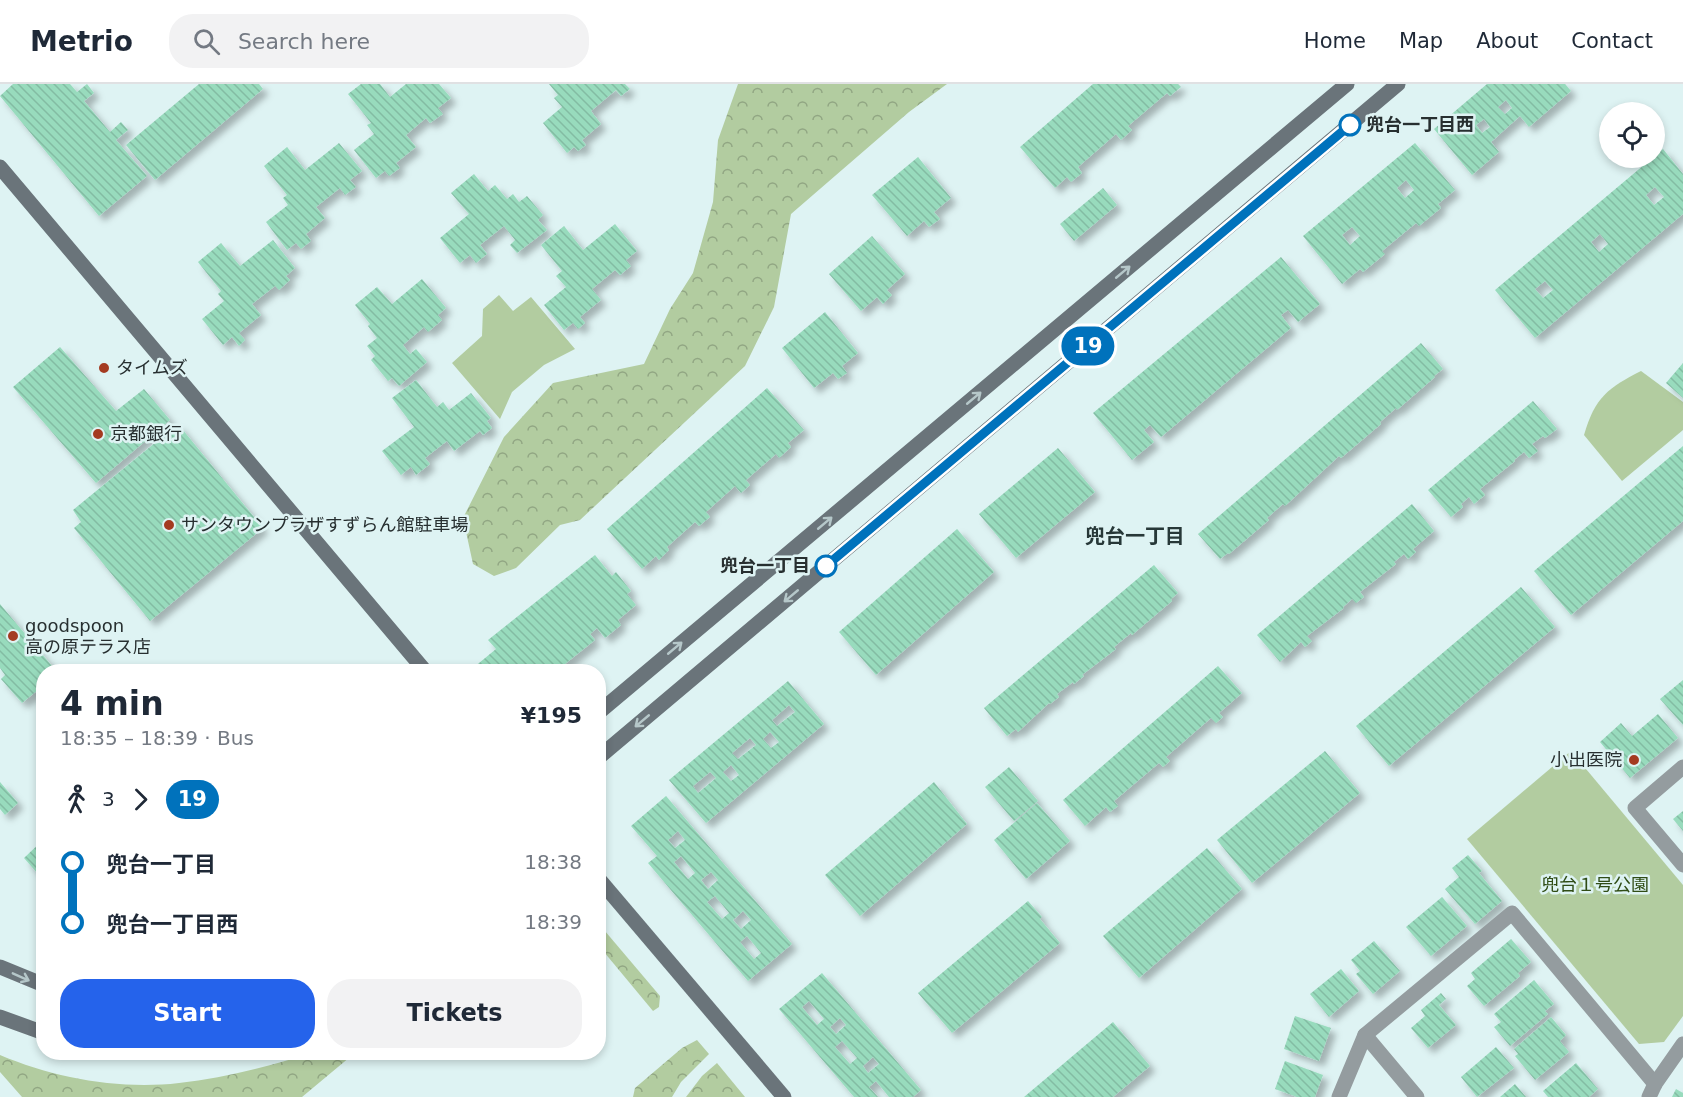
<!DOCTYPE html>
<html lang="en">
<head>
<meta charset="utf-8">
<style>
	body { margin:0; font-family:"DejaVu Sans","Noto Sans JP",sans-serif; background:#f2f2f3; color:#1f2937; height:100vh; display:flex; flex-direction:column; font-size:22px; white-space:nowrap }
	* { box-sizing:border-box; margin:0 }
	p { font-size:20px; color:#747a83 }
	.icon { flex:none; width:33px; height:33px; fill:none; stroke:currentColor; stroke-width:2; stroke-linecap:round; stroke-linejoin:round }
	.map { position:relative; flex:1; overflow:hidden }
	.panel { position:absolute; left:36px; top:580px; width:570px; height:396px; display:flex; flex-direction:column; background:#fff; border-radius:24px; box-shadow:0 3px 9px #0003 }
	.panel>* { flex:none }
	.badge { padding:0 12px; border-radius:20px; font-size:21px; line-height:39px }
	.controls { position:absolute; left:1599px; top:18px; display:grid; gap:12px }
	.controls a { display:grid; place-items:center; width:66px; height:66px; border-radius:50%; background:#fff; box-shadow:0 3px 9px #0003; font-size:30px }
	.map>.badge { position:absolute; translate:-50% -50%; box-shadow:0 0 0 3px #fff }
	.legs { display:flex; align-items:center; gap:9px; height:66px; padding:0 24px; font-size:20px }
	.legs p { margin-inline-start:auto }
	.overview { display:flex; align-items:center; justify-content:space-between; height:102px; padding:0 24px }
	h1 { font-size:33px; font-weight:600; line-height:45px }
	.primary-button { display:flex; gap:12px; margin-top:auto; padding:12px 24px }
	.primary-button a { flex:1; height:69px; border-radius:24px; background:#2563eb; color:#fff; font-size:24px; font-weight:600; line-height:69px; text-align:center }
	.primary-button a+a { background:#f2f2f3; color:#1f2937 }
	ul { padding:0 24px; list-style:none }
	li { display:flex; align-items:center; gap:21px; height:60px; font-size:22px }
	li i { display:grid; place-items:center; width:9px; height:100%; margin:0 8px; background:currentColor }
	li i::after { content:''; width:15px; height:15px; margin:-8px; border:4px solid; border-radius:50%; background:#fff }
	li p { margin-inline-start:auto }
	li:first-child i { background:linear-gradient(#0000 50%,currentColor 0) }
	li:last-child i { background:linear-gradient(currentColor 50%,#0000 0) }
	header { display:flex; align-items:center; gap:36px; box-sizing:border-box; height:84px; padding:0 30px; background:#fff; border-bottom:2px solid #e0e1e3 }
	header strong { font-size:28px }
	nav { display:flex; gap:33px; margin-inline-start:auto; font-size:21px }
	.search { width:420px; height:54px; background:#f2f2f3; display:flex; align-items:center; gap:15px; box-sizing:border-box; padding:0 21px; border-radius:24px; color:#747a83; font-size:22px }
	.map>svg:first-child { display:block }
</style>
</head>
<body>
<header>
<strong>Metrio</strong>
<div class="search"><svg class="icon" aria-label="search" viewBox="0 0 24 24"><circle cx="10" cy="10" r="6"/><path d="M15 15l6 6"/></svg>Search here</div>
<nav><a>Home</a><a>Map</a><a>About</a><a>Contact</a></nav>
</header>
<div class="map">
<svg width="1683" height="1013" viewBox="0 0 1683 1013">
	<defs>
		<pattern id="forest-crowns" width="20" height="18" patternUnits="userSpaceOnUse" patternTransform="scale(1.5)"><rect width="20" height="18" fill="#b2cca0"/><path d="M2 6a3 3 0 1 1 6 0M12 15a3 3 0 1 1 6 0" fill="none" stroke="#91a683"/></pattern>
		<pattern id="building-back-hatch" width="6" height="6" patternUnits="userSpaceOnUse" patternTransform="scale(1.5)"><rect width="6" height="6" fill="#98dbbd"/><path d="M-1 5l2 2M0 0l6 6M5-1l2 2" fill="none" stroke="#83bca3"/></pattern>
		<filter id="shadow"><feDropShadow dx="5.5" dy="5.5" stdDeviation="3" flood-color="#0004"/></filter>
	</defs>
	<rect width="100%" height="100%" fill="#def3f3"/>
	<!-- forest -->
	<g fill="url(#forest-crowns)">
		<polygon points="738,0 947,0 909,28 791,130 774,223 745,282 580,436 560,441 516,484 494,492 473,480 463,434 504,353 553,299 644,280 670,225 693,189 713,118 718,56"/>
		<polygon points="599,840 660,912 659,923 653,927 599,862"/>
		<polygon points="697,956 709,970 681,998 672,1013 633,1013 635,1004 682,964"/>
		<path d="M312,969H346L350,973L302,1013H22L0,988V971C54,994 120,1006 179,999C224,994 269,982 312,969Z"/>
		<polygon points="717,979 745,1013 686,1013 702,992"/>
	</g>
	<!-- park -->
	<g fill="#b2cca0">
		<polygon points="499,211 513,227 531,213 575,265 544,281 512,308 500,335 452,279 482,252 483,225"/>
		<path d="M1641,287L1683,318V346L1622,397L1584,351C1595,313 1608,304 1641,287Z"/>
		<polygon points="1571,667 1683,801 1683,932 1664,958 1639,960 1467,755"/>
	</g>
	<!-- building -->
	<g fill="url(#building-back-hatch)" fill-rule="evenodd" filter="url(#shadow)">
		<polygon points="13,0 70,0 77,8 87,0 94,9 84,17 110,48 121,38 128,46 116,56 147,92 99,132 0,12"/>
		<polygon points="199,0 259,0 263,5 155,96 126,61"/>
		<polygon points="361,0 380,0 390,13 406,0 439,0 451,14 438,24 443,30 430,39 426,34 406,51 416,63 396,79 400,84 389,92 385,87 376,94 354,66 374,50 367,41 371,39 348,10"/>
		<polygon points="549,0 625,0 630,5 621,12 616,6 591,27 601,40 582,56 586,61 578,67 574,63 567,69 543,39 562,23 554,14 558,11"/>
		<polygon points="1093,0 1178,0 1181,3 1170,12 1167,9 1128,42 1132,46 1121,56 1116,50 1078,83 1082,89 1071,98 1067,93 1055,104 1020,63"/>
		<path d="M1487,0H1565L1571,7L1529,43L1520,32L1491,58L1499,68L1472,91L1434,45ZM1506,16L1512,24L1505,30L1498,23ZM1484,35L1490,43L1482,49L1476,41Z"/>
		<polygon points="339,59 362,87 350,96 356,103 345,111 340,104 316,123 325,134 306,150 311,157 301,165 296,159 287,166 266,138 288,121 283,114 287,111 264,82 287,63 305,86"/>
		<path d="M1415,59L1455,106L1438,120L1441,124L1419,142L1416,139L1382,167L1385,170L1363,188L1360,185L1342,200L1303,152ZM1406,96L1414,106L1405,114L1397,104ZM1352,143L1360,152L1350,161L1342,151Z"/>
		<path d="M1663,65L1683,90V130L1535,254L1495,206ZM1655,103L1664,113L1654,121L1646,111ZM1600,150L1608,160L1599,168L1591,158ZM1545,197L1553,206L1543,214L1535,205Z"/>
		<polygon points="918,73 951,114 934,128 940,135 929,143 924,137 907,152 872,111"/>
		<polygon points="474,90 488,107 495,101 507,115 513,110 519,118 527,112 543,131 538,136 547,146 517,169 510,161 515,156 504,142 480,161 487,170 476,179 470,171 460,179 440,154 469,130 451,109"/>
		<polygon points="1103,104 1117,121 1074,157 1060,140"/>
		<polygon points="615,140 637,167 626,176 631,182 620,191 615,186 592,205 601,216 580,233 585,239 578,245 573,239 564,246 544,221 566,203 556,192 562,187 541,161 564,142 583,166"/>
		<polygon points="872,152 905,190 887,206 892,211 883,220 877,213 861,227 829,190"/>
		<polygon points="273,156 295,184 286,192 290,196 279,206 275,202 252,220 261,231 239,249 245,256 239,262 232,253 223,261 202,235 224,217 218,210 221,207 198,178 221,159 240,182"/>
		<polygon points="1281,173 1320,220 1298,238 1288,226 1281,231 1291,244 1161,353 1150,341 1144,346 1154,358 1132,376 1093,329"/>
		<polygon points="422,195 446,224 438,231 442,236 428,248 424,243 403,261 410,270 416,265 427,278 399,302 392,294 388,297 371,276 375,272 367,262 377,254 368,242 370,240 355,221 377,203 392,220"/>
		<polygon points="825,228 858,269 842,282 847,289 838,295 833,289 814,304 782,264"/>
		<polygon points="1421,259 1443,285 1434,292 1435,293 1397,326 1396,324 1380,338 1381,340 1341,374 1339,372 1285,422 1283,420 1267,434 1269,436 1229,470 1228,469 1220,475 1198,450"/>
		<polygon points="60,263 116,327 144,305 170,336 96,399 13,303"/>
		<polygon points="1683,279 1683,314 1666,299"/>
		<polygon points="416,296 437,323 443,318 449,326 471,309 491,334 487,337 492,344 483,351 480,347 454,367 447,357 425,374 430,380 416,391 411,383 401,391 382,367 414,343 392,314"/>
		<polygon points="767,304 804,346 788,359 791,363 779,374 776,370 746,396 750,401 741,409 735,402 706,428 710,433 699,442 695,438 667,463 669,466 659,476 656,472 642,485 607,445"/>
		<polygon points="1533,317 1557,345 1545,354 1543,352 1532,360 1538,367 1529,374 1524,368 1514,376 1515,377 1480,405 1485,411 1474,420 1469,413 1461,420 1463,423 1451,433 1428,406"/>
		<polygon points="178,340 263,444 150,537 74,444 81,438 73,426"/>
		<polygon points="1683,362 1683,437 1571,531 1534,487"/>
		<polygon points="1058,364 1095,408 1016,474 979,430"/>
		<polygon points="1412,420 1434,447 1413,465 1416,468 1408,475 1404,470 1394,478 1396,480 1360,508 1364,513 1356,519 1352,515 1343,523 1344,524 1307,552 1312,557 1305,563 1301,558 1280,578 1257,551"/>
		<polygon points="957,445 994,488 876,591 839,548"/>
		<polygon points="595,471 612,492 616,488 631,507 627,510 636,521 618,536 621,541 605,554 597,544 590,550 595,556 555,588 551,583 545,588 476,588 473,584 496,565 488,556"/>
		<polygon points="1154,481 1178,509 1171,515 1172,517 1132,551 1131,549 1114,563 1116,565 1082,591 1084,592 1074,600 1073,598 1057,610 1059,613 1050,620 1049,619 1018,648 1016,645 1007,652 984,624"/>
		<polygon points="1521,503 1555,543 1389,682 1356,642"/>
		<polygon points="0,520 57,588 44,588 44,601 22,619 1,595 5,591 0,584"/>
		<polygon points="1218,582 1242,609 1219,629 1223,633 1216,639 1211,634 1166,673 1170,677 1163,683 1159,679 1114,717 1118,722 1110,728 1106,723 1085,742 1063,716"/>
		<polygon points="1683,596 1683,641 1660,615"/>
		<path d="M788,597L824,640L706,739L669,696ZM789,621L795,628L777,642L772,636ZM770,648L779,658L771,664L763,655ZM750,654L756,661L738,675L732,669ZM731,681L739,691L731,697L723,688ZM710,688L716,694L698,709L693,702Z"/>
		<polygon points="1658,630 1678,654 1630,694 1600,658 1621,639 1632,652"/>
		<polygon points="1325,667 1360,709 1252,799 1217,756"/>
		<polygon points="1009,683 1038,717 1014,737 985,703"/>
		<polygon points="0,698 18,719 5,731 0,725"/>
		<polygon points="934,698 967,740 860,832 825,791"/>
		<path d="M666,712L792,860L748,897L648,779L657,772L631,742ZM678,747L685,756L675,764L668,756ZM681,772L695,789L688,795L674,778ZM711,788L718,796L708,805L701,796ZM715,812L729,829L722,835L707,818ZM743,827L751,836L741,845L733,836ZM747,852L761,869L754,875L740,858Z"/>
		<polygon points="1037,719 1070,757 1026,795 994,756"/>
		<polygon points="1683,727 1683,747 1673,735"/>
		<polygon points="44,755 44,785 38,790 24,774"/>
		<polygon points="1207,764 1242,805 1139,894 1103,852"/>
		<polygon points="1468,771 1482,787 1479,789 1502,817 1475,840 1445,805 1459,793 1452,784"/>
		<polygon points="1442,813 1467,842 1431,872 1406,843"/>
		<polygon points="1028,817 1042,833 1040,835 1060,859 952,949 918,909"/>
		<polygon points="1511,855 1531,878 1518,889 1520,892 1484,922 1467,902 1475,895 1471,889"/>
		<polygon points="1374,857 1400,887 1373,910 1356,890 1360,887 1351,876"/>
		<polygon points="1341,885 1359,907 1329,933 1310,910"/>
		<path d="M822,889L921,1006L913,1013H889L876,997L869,1003L878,1013H854L779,925ZM809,917L824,935L817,941L802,923ZM840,934L846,941L836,950L830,943ZM842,957L857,974L850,980L835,963ZM873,973L879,980L868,989L863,982Z"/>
		<polygon points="1534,896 1554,920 1545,927 1548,930 1510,962 1494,943 1501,938 1494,930"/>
		<polygon points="1441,909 1446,915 1439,921 1456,941 1428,964 1411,944 1425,932 1421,926"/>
		<polygon points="1295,932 1331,944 1319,977 1284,965"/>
		<polygon points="1551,933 1566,951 1560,957 1569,968 1535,996 1515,972 1518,970 1514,965"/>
		<polygon points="1113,938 1150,982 1113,1013 1024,1013"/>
		<polygon points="1496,963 1514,984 1477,1013 1461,993"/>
		<polygon points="1285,977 1323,991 1315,1013 1297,1013 1275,1005"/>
		<polygon points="1576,979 1598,1005 1589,1013 1548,1013 1543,1007"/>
		<polygon points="1515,1000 1526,1013 1500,1013"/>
		<polygon points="1676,1005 1683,1009 1683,1013 1672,1013"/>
	</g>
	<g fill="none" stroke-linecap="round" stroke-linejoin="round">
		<!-- street -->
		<g stroke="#949c9f" stroke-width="15">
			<polyline points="1683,683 1635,724 1683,781"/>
			<polyline points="1365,951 1417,1013"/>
			<polyline points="1339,1013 1365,951 1512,829 1655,1000"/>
			<polyline points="1649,1013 1655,1000 1683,960"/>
		</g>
		<!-- secondary -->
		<g stroke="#6a747a" stroke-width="15">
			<polyline points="0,83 426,588"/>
			<polyline points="598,629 1347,0"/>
			<polyline points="598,674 1398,0"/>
			<polyline points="598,794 784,1013"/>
			<polyline points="0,883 44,901"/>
			<polyline points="0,933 44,949"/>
		</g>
	</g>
	<!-- one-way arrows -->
	<defs><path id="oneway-shaft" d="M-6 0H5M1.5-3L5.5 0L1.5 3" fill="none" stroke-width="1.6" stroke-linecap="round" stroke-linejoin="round" transform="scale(1.5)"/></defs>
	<g stroke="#b5c7c9">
		<use href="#oneway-shaft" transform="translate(1123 188) rotate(-40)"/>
		<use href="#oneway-shaft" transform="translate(974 314) rotate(-40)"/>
		<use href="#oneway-shaft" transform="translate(825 439) rotate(-40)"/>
		<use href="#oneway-shaft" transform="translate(791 512) rotate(140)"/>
		<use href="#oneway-shaft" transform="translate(675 564) rotate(-40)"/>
		<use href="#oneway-shaft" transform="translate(642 637) rotate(140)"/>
		<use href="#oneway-shaft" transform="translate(21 893) rotate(24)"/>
	</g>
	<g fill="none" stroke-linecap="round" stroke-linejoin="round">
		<!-- line-1 casing -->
		<g stroke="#fff" stroke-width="14">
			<polyline id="line-1" points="826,482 1350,41"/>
		</g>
		<!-- line-1 -->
		<use href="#line-1" stroke="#0072bc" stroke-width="9"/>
	</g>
	<!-- markers -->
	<g fill="#fff" stroke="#0072bc" stroke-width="3">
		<circle cx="1350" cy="41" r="10"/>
		<circle cx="826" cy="482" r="10"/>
	</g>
	<g fill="#a43b21" stroke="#def3f3" stroke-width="2">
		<circle cx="104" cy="284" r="6"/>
		<circle cx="98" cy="350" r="6"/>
		<circle cx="169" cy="441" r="6"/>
		<circle cx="13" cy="552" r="6"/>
		<circle cx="1634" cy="676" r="6"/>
	</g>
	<g text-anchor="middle" stroke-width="5" stroke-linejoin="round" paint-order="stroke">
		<!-- stop labels -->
		<g font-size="18" font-weight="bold" fill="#272f30" stroke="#def3f3" text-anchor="start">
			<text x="1366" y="47">兜台一丁目西</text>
			<text x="810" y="488" text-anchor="end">兜台一丁目</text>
		</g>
		<!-- poi labels -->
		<g font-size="18" fill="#272f30" stroke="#def3f3" text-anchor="start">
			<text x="116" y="290">タイムズ</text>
			<text x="110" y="356">京都銀行</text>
			<text x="181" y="447">サンタウンプラザすずらん館駐車場</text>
			<text x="25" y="548">goodspoon<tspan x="25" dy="21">高の原テラス店</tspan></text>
			<text x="1622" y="682" text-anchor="end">小出医院</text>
		</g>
		<!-- park labels -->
		<g font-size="18" fill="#2f4c15" stroke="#def3f3">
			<text x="1595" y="807">兜台１号公園</text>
		</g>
		<!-- neighbourhood labels -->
		<g font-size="20" font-weight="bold" fill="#273838" stroke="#def3f3">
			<text x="1135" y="459">兜台一丁目</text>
		</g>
	</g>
</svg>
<div class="controls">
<a><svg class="icon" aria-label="locate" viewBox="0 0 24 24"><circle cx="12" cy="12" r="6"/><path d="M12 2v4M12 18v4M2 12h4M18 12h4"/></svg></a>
</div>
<b class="badge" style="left:1088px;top:262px;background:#0072bc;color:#fff">19</b>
<section class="panel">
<div class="overview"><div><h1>4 min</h1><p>18:35 – 18:39 · Bus</p></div><b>¥195</b></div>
<div class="legs"><svg class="icon" aria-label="walk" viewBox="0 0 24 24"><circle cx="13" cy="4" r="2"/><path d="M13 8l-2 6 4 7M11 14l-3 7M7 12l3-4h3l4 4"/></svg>3<svg class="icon" aria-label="forward" viewBox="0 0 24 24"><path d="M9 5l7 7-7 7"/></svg><b class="badge" style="background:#0072bc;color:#fff">19</b></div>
<ul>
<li><i style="color:#0072bc"></i><b>兜台一丁目</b><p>18:38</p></li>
<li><i style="color:#0072bc"></i><b>兜台一丁目西</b><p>18:39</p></li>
</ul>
<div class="primary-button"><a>Start</a><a>Tickets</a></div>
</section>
</div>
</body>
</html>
